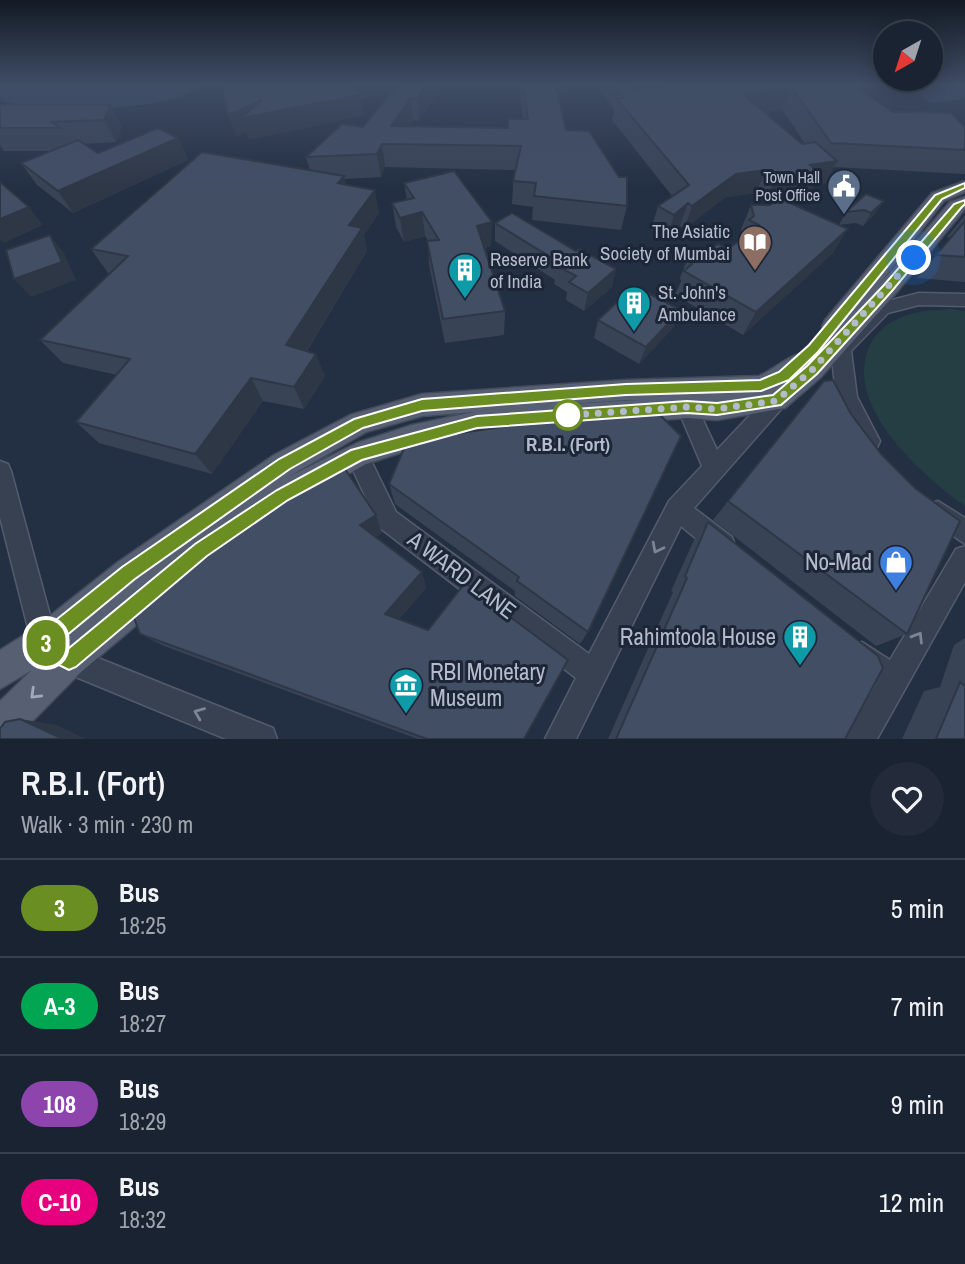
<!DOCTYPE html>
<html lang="en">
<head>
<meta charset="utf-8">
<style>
	body { margin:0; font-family:"Archivo Narrow",sans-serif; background:#232b3a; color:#f1f3f6; height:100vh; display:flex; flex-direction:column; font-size:26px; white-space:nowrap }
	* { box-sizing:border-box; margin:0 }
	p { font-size:23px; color:#9fa4ac }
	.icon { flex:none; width:38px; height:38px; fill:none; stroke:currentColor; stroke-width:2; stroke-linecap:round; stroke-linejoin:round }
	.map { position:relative; height:739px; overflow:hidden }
	.sheet { display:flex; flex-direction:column; background:#1a2332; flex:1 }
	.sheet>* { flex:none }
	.badge { padding:0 14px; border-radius:23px; font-size:24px; line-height:46px }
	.needle { width:46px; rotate:219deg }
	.buttons { position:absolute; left:873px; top:21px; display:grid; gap:14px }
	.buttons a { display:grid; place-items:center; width:70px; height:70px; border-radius:50%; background:#1a2332; box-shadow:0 4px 18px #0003,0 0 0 2px #38404d; font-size:35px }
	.you { position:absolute; width:35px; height:35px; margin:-18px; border:5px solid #fff; border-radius:50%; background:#1a73e8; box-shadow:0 0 0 10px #1a73e833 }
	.map>.badge { position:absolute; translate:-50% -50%; box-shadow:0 0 0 4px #fff }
	.round { display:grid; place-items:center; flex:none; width:74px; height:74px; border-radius:37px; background:#232b3a }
	.head { display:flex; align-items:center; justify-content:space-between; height:119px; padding:0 21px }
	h1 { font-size:33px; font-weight:600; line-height:52px }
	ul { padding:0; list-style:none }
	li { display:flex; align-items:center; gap:21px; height:98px; padding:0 21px; border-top:2px solid #38404d }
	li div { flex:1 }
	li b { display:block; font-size:26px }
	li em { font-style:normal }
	li .badge { min-width:77px; font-weight:700; text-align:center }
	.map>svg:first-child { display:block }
</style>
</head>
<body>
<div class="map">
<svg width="965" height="739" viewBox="0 0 965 739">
	<rect width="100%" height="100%" fill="#232f42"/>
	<!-- green -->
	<path fill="#253e43" d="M951,309L965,311V506C923,476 843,406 869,347C878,327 898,316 919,312C929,310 941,310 951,309Z"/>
	<!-- water -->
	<g fill="#36496a">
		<path d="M0,85H203C193,90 183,96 173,99C127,111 46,112 0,101Z"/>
		<polygon points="901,85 965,85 965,99 931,103"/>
	</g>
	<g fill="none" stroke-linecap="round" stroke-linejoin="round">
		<!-- minor casing -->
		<g stroke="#535c6c" stroke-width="3">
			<g id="minor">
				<path d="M919,293L965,294V306L919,305L888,313L851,351L857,397L880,441L877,448L869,450L861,448C842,415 831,387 833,349L876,304Z"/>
				<polygon points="776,393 783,395 786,401 783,407 694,508 732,537 735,545 732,553 723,557 714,553 681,526 576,739 545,739 576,678 380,528 346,455 349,448 357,445 365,448 396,512 589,654 669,501 702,466 677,407 680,401 687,399 694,401 717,450 769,395"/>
				<polygon points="0,461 8,464 11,471 55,634 78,650 273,728 277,739 226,739 59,670 34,652 0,517"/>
				<polygon points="938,501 965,518 965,544 930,520 926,512 930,504"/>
				<polygon points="965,546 965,582 877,739 845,739 876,684 852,666 848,656 852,646 862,642 890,660 956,549"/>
			</g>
		</g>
		<!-- major casing -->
		<g stroke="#414a5b" stroke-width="3">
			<path id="major" d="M965,181V192L944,201L877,287L950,202L965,197V209L896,293L821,377L785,408L717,420L687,418L477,433L412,449L366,464L292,505L212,561L81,672L15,739H0V701L32,670L0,689V650L32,630L118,562L274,455L350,415L422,394L626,380L759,376C773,370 785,358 799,354L808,358L832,334L825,332L822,326L825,320L932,193ZM626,400H638L556,405ZM474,412L412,425L357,443L288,477L366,432L422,416Z"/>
		</g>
		<!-- minor -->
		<use href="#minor" fill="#384152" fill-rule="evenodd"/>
		<!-- major -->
		<use href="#major" fill="#566072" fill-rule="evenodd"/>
	</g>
	<!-- wall -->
	<g fill="#394356" fill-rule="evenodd">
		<polygon points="392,85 436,85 436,87 434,87 435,97 419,121 413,120 409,126 508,128 523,119 519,85 569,85 566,93 558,93 566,130 627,206 621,230 532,220 533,207 512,204 513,181 515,170 385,167 381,177 344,179 346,185 379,213 364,235 367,251 307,351 325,376 304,409 263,401 212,474 99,443 76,422 117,375 63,363 40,340 110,273 108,273 91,249 310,170 306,157 363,127 393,90"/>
		<path d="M598,85H630L633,89L643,88L640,85H877L857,87L893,112L965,127V174L834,167L825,184L814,185L808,196L783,200L833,253L743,335L675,295L681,281L680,278L689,254L728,249L741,239L742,236L741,229L751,205H770L776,200L764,202L756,193L726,197L684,229L680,226L667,238L651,230L658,206L672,196L612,120L614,110ZM782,109L805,144H802L764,112Z"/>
		<polygon points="0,105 110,105 122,127 116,142 84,144 98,153 178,138 188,160 73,213 37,185 21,163 52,151 4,151 0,145"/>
		<polygon points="404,183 491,246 484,248 505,311 504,335 445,343 429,265 428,241 425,236 404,242 396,227 392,203 407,200"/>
		<polygon points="884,201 875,214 863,226 856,223 839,225 846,212"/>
		<polygon points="965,215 965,282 917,278 951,238 947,237"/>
		<polygon points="495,223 576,251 616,269 612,287 584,311 566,300 567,292 554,284 555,280 495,241"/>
		<polygon points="681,310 673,328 639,364 594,338 598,320"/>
		<polygon points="824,381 882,455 915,488 907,634 876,646 713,520"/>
		<polygon points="407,441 588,632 580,644 515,596 515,591 395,504 389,484"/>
		<polygon points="708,522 845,739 608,739 673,592 671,591 694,540"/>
		<polygon points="382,533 376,537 422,572 426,588 399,619 524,739 418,739 164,646 140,634"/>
		<polygon points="965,638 965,739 902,739 924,691 940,687 954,645"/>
	</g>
	<!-- shaded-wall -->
	<g fill="#2e3746">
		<polygon points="353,85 381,85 383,95 361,99 364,116 249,140 246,132 236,137 228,115 262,100"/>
		<polygon points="426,85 436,85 436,87 434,87 435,97 419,121 417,99"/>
		<polygon points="857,85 877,85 856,87"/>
		<polygon points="792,88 782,109 735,115 743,94"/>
		<polygon points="411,98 413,120 397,144 391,126"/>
		<polygon points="110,105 122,127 116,142 104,120"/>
		<polygon points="178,138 188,160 73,213 58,191"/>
		<polygon points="382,144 385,167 381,177 377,154"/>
		<polygon points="837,161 825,184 814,185 808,196 764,202 775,179 810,165"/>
		<polygon points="766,170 756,193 726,197 684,229 692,206 736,174"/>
		<polygon points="344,176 349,199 338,183"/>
		<polygon points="375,190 379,213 364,235 367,251 296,368 286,345 349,225"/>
		<polygon points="884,201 875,214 863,226 871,213"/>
		<polygon points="688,203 680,226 667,238 674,215"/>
		<polygon points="29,207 43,225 4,243 0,239 0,219"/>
		<polygon points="422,212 425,236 404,242 400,218"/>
		<polygon points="492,222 491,246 477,250 477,226"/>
		<polygon points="848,229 833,253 743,335 756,312"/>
		<polygon points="50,235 64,253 76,280 31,297 14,279"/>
		<polygon points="616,269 612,287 584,311 588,293"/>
		<polygon points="681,310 673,328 639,364 646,347"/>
		<polygon points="316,354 325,376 304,409 294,387"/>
		<polygon points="251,378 263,401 212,474 195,454"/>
		<polygon points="376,515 382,533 368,542 360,525"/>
		<polygon points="422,572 426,588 392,627 385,614"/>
		<polygon points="20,719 57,725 86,739 63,739"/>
	</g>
	<!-- building -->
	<g fill="#424e64" stroke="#2e3746" stroke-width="2">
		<polygon points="227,85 355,85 360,95 241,118 262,100 228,115 222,86"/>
		<polygon points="397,85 426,85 417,99 411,98 391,126 508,128 508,119 528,119 523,85 556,85 566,130 589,131 619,177 627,177 627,206 534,196 536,183 513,181 521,146 382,144 377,154 306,157 342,124 363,127"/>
		<polygon points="615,85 630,85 633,89 662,87 661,85 853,85 893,112 951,113 965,127 965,150 831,143 792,88 743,94 802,144 815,142 837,161 810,165 820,173 775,179 766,170 736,174 692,206 688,203 674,215 658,206 689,185 616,98 624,98"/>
		<polygon points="0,105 110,105 104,120 52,122 60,128 0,128"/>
		<polygon points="158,128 178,138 58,191 21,163 78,140 98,153"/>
		<polygon points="202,152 344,176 338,183 375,190 349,225 362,228 286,345 316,354 294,387 251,378 195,454 76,422 130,359 40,340 128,256 91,249"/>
		<polygon points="454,171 492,222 477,226 505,311 443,319 427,241 439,240 422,212 400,218 392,203 414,198 404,183"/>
		<polygon points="0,182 29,207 0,219"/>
		<polygon points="866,194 884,201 871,213 864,210 846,212"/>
		<polygon points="779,198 848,229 756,312 684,271 692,264 689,254 709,251 718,244 728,249 759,225 749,220 754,216 751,205 770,205"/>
		<polygon points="512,213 576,251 579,249 616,269 588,293 569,282 576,276 557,266 560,263 495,223"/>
		<polygon points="965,221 965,257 936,255"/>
		<polygon points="50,235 62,262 14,279 6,250"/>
		<polygon points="634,286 681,310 646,347 598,320"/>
		<polygon points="833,380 851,414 882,455 915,488 960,521 907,634 728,501 824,381"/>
		<polygon points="650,405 681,436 588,632 517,581 519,577 389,484 407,441"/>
		<polygon points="341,463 376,515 360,525 422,572 385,614 428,630 465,583 568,660 524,739 427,739 140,634 133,615 244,523"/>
		<polygon points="708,522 878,656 883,668 845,739 616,739 687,578 685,576"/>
		<polygon points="960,682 965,686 965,739 936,739"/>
		<polygon points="20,719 63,739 0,739 0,729 5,722"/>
	</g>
	<!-- one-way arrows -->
	<defs><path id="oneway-chevron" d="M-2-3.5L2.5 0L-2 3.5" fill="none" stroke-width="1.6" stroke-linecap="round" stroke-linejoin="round" transform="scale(1.75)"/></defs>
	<g stroke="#7c8595">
		<use href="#oneway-chevron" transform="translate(657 548) rotate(117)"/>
		<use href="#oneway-chevron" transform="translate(918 637) rotate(-59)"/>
		<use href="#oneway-chevron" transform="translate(199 713) rotate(-158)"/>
	</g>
	<use stroke="#a1aaba" href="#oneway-chevron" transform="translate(35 694) rotate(136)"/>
	<!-- sky -->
	<linearGradient id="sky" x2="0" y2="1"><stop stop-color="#131a24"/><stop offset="0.45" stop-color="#3f4d65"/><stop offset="1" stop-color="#3f4d65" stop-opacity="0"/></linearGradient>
	<rect width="965" height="188" fill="url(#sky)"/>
	<!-- line -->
	<path fill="#6b8e23" stroke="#fff" stroke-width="2" d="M965,183V188L942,199L818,352L789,380L761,391L626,395L422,411L363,428L290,469L135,579L60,641L69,648L195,544L277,490L351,450L477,416L687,401L717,403L773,395L807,366L884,285L954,204L965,200V204L961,208L892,291L817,374L781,405L717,415L687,413L477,428L362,460L288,500L207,556L76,667L69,670C57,665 40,654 34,642L37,635L122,567L279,459L354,419L422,399L626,384L760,380L779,372L809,345L935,195Z"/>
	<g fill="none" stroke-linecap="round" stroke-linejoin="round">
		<!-- walk -->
		<polyline stroke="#b4bccc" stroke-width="7" stroke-dasharray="0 12.6" points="568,415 558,416 687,407 717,409 776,401 812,370 914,258"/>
	</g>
	<!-- icons -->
	<defs>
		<g id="civic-pin" transform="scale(1.75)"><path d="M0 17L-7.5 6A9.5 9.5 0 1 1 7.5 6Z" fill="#5c6f8a" stroke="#1d2637"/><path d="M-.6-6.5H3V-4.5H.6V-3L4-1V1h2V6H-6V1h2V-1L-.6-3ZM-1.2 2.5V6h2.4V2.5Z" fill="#fff"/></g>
		<g id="library-pin" transform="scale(1.75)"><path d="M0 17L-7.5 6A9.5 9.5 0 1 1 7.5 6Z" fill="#8d6e63" stroke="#1d2637"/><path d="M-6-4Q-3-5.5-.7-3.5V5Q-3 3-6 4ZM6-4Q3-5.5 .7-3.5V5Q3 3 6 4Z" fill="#fff"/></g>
		<g id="building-pin" transform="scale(1.75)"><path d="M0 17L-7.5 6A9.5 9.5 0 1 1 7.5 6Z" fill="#0f9aa8" stroke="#1d2637"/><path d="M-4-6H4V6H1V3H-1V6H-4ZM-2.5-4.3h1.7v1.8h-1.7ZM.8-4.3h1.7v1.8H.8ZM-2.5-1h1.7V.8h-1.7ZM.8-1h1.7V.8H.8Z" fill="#fff"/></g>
		<g id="shop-pin" transform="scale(1.75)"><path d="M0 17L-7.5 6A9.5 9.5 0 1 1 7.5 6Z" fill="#3f7fe0" stroke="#1d2637"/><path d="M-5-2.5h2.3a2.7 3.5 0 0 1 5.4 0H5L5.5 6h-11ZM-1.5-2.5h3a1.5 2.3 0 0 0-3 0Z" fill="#fff"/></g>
		<g id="museum-pin" transform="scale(1.75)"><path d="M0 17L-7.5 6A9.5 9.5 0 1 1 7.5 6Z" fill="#0f9aa8" stroke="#1d2637"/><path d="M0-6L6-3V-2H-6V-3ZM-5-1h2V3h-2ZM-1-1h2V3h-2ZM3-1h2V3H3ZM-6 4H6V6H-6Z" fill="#fff"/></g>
	</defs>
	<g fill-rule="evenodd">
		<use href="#civic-pin" x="844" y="186"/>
		<use href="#library-pin" x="755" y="242"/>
		<use href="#building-pin" x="465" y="270"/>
		<use href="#building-pin" x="634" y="303"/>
		<use href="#shop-pin" x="896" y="562"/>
		<use href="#building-pin" x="800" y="637"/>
		<use href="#museum-pin" x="406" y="685"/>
	</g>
	<!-- markers -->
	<circle fill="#fff" stroke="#6b8e23" stroke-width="3.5" cx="568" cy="415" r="14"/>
	<g text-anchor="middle" stroke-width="6" stroke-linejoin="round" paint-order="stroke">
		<!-- far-poi labels -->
		<g font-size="16" fill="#b4bccc" stroke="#1d2637" text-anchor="end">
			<text x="820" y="183">Town Hall<tspan x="820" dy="18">Post Office</tspan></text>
		</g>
		<!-- poi labels -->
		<g font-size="19" fill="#b4bccc" stroke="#1d2637" text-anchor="start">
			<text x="730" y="238" text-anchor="end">The Asiatic<tspan x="730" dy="22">Society of Mumbai</tspan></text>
			<text x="490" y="266">Reserve Bank<tspan x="490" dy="22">of India</tspan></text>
			<text x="658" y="299">St. John's<tspan x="658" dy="22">Ambulance</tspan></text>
		</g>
		<!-- stop labels -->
		<g font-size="19" font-weight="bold" fill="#b4bccc" stroke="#1d2637">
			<text x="568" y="451">R.B.I. (Fort)</text>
		</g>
		<!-- near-poi labels -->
		<g font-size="23" fill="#b4bccc" stroke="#1d2637" text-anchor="end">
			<text x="872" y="570">No-Mad</text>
			<text x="776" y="645">Rahimtoola House</text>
			<text x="430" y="680" text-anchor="start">RBI Monetary<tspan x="430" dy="26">Museum</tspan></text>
		</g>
		<!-- near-street labels -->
		<g font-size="23" fill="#b4bccc" stroke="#1d2637">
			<text transform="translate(462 575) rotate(37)" y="8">A WARD LANE</text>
		</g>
	</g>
</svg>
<div class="buttons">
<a><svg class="needle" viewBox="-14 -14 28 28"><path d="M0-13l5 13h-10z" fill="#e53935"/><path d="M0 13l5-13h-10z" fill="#9fa4ac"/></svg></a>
</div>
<div class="you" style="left:914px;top:258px"></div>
<b class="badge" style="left:46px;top:643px;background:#6b8e23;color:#fff">3</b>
</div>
<section class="sheet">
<div class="head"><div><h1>R.B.I. (Fort)</h1><p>Walk · 3 min · 230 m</p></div><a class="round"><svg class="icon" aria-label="heart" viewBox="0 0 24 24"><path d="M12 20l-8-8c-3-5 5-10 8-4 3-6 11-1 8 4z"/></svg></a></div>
<ul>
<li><span class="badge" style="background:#6b8e23;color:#fff">3</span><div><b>Bus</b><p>18:25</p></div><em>5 min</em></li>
<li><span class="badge" style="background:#00a651;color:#fff">A-3</span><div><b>Bus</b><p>18:27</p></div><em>7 min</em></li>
<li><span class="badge" style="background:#8e44ad;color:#fff">108</span><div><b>Bus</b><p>18:29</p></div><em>9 min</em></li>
<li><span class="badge" style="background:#e6007e;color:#fff">C-10</span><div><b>Bus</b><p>18:32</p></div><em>12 min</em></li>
</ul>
</section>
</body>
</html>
